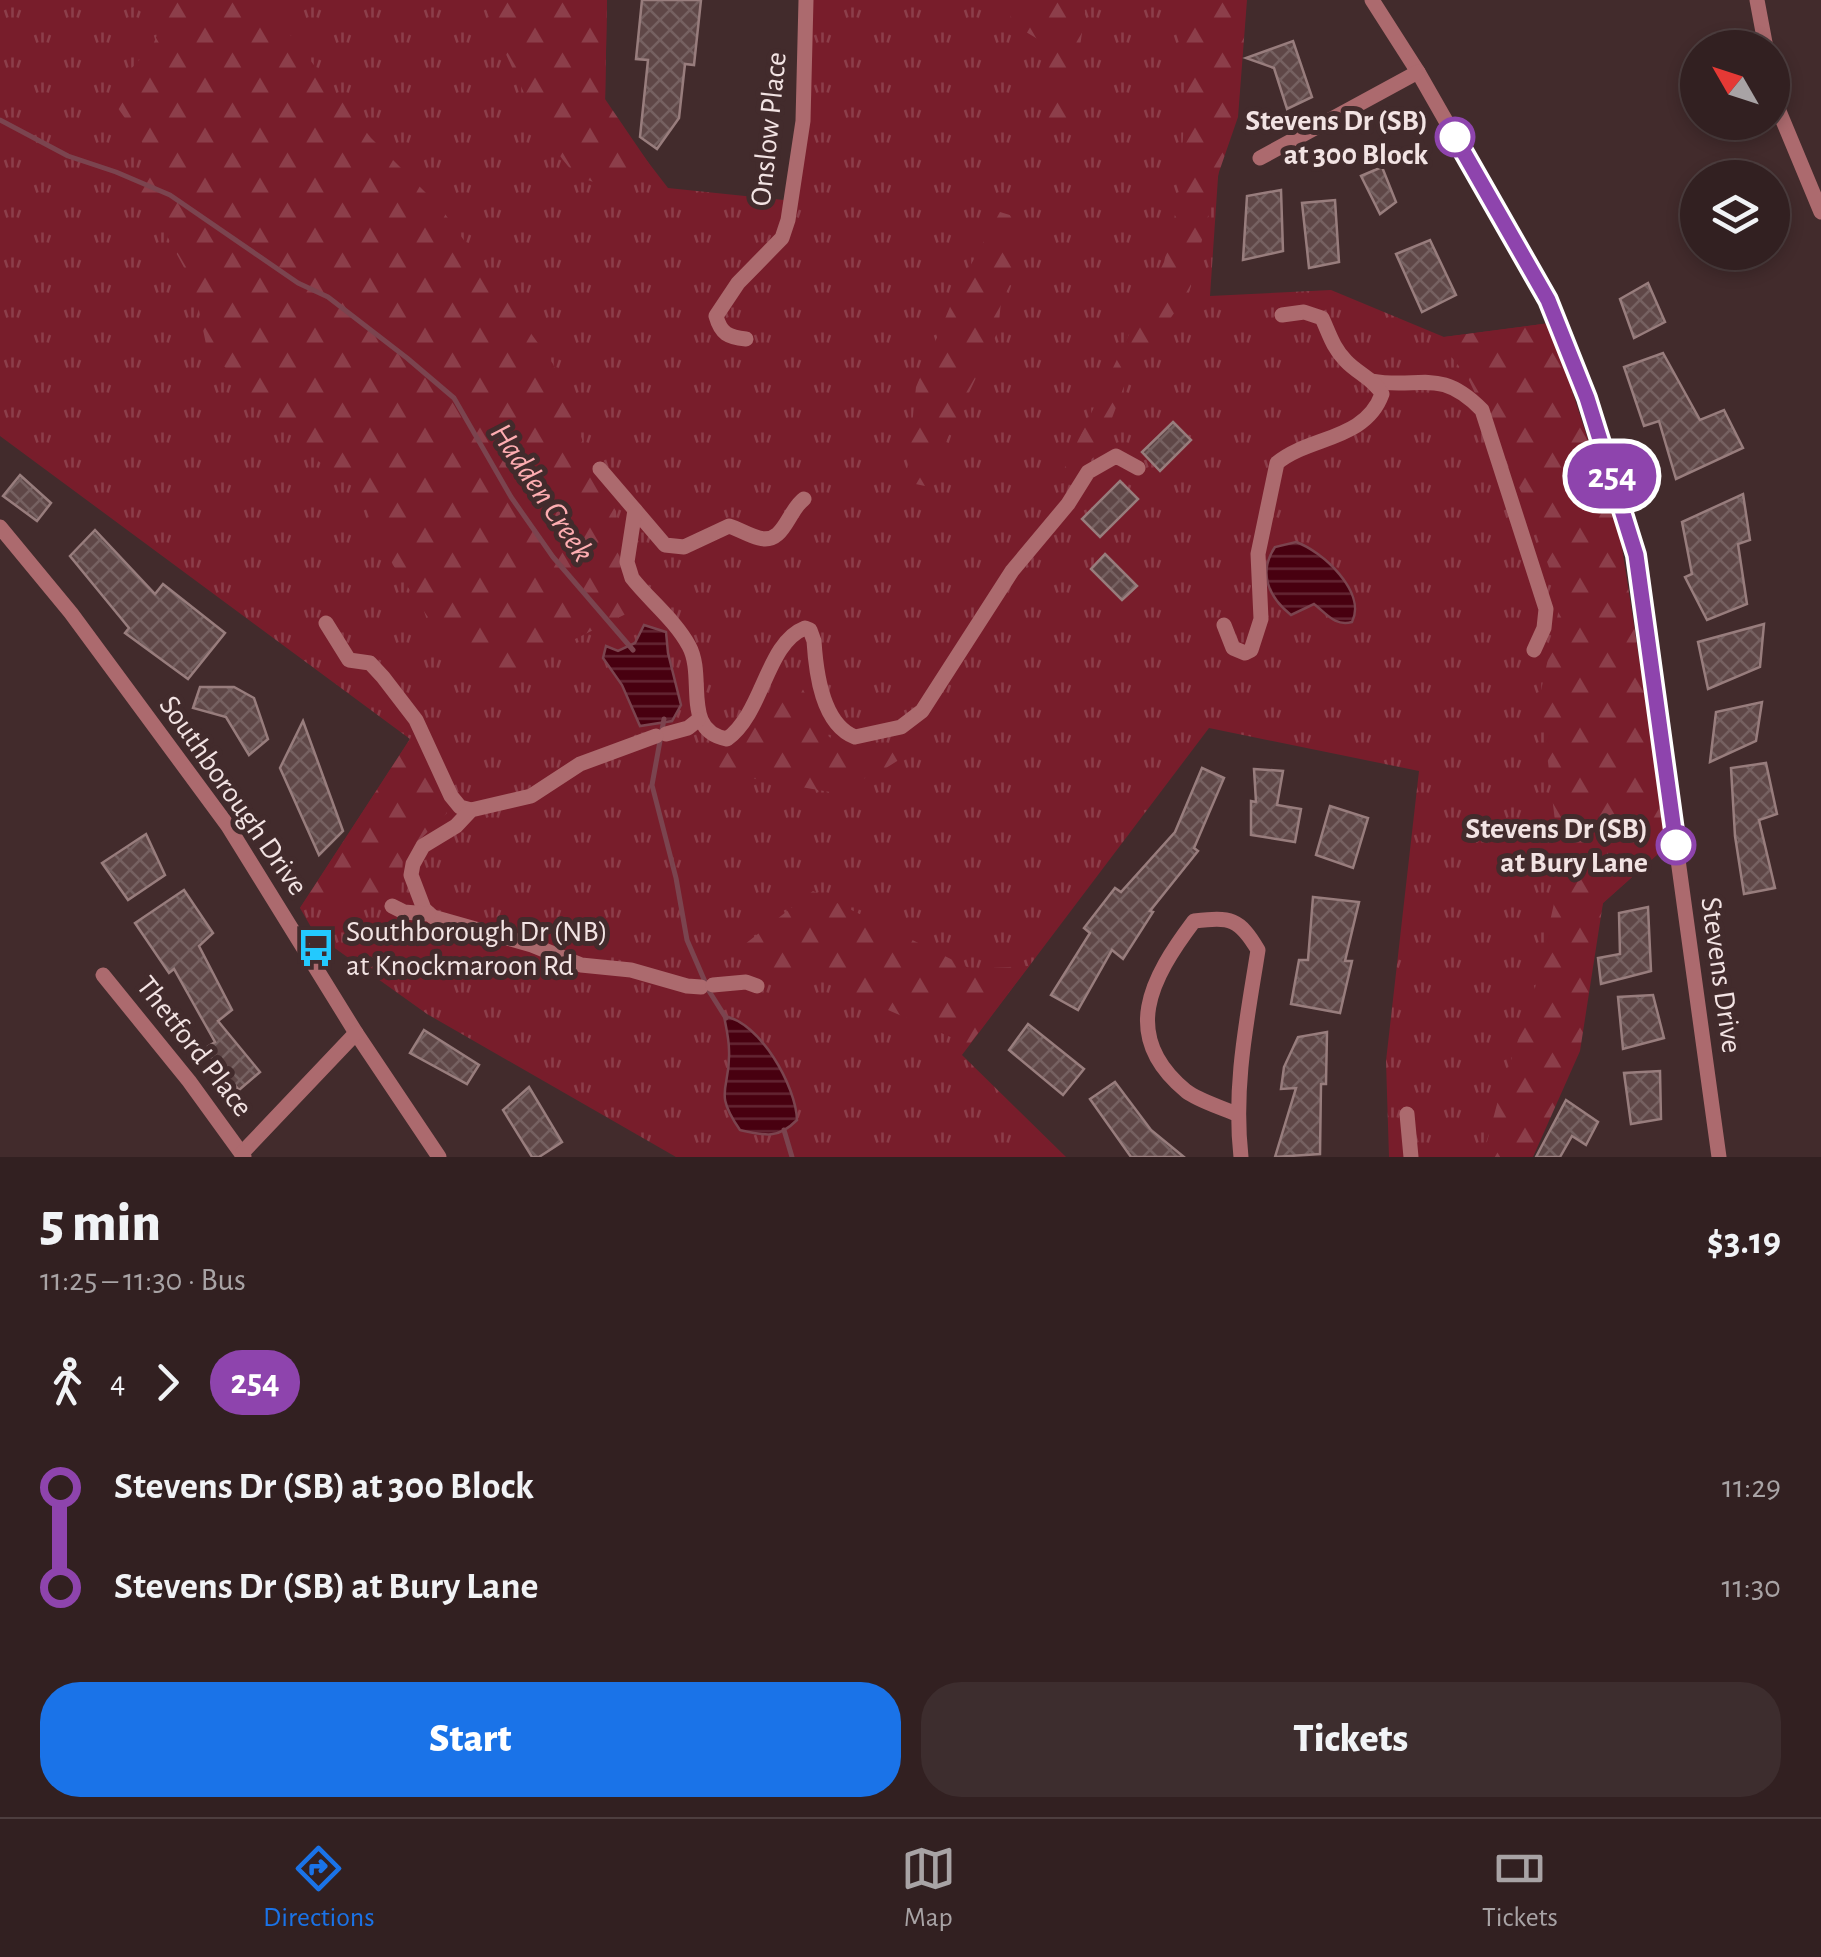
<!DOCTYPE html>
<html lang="en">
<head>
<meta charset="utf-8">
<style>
	body { margin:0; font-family:"Alegreya Sans",sans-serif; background:#3d2d2e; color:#f1f3f6; height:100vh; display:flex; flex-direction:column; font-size:38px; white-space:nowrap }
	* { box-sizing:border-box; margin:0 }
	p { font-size:32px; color:#a8a3a5 }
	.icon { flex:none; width:55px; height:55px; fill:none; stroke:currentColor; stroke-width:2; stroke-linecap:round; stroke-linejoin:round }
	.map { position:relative; height:1157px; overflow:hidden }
	.details { display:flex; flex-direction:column; background:#322021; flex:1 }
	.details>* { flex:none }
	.badge { padding:0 20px; border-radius:32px; font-size:35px; line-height:65px }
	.needle { width:65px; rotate:309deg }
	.controls { position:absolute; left:1680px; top:30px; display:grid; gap:20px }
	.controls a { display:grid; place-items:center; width:110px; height:110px; border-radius:50%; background:#322021; box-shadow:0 5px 15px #0003,0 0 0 2px #4d3e3f; font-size:50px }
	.map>.badge { position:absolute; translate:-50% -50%; box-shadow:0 0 0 5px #fff }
	.legs { display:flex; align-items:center; gap:15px; height:110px; padding:0 40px; font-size:32px }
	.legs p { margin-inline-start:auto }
	.head { display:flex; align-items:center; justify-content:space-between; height:170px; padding:0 40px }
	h1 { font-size:55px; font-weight:800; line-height:75px }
	.cta { display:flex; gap:20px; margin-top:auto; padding:20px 40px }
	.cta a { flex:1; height:115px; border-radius:40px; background:#1a73e8; color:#fff; font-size:40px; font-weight:800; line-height:115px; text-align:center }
	.cta a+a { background:#3d2d2e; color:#f1f3f6 }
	ul { padding:0 40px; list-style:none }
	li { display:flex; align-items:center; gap:35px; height:100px; font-size:38px }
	li i { display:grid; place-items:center; width:15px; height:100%; margin:0 12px; background:currentColor }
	li i::after { content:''; width:25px; height:25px; margin:-12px; border:8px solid; border-radius:50%; background:#322021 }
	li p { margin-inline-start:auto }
	li:first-child i { background:linear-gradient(#0000 50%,currentColor 0) }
	li:last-child i { background:linear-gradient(currentColor 50%,#0000 0) }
	.dock { display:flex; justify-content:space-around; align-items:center; height:140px; border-top:2px solid #4d3e3f; background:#322021; font-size:28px; color:#a8a3a5 }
	.dock a { display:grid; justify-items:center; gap:5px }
	.dock .active { color:#1a73e8 }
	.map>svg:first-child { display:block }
</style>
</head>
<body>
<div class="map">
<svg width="1821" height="1157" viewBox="0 0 1821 1157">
	<defs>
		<pattern id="grass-tufts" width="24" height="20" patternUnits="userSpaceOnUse" patternTransform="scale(2.5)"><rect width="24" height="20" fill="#781d2b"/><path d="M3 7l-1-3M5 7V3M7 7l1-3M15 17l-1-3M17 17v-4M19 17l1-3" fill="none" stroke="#8c3e4a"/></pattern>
		<pattern id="forest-firs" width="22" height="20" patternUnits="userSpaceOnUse" patternTransform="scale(2.5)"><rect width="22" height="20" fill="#781d2b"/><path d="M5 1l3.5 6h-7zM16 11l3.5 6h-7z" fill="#8c3e4a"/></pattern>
		<pattern id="water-rules" width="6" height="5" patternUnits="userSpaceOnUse" patternTransform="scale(2.5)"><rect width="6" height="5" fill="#480010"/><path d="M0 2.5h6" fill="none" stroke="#632533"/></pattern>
		<pattern id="building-cross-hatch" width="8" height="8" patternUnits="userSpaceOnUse" patternTransform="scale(2.5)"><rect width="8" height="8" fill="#5f4747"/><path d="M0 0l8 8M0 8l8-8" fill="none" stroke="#766161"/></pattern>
	</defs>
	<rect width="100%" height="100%" fill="#422b2c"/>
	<!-- grass -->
	<polygon fill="url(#grass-tufts)" points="0,0 607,0 605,106 668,188 794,201 813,0 1230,0 1210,296 1331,290 1444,337 1550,323 1668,845 1603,903 1519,1157 1389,1157 1386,1061 1419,771 1209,728 962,1055 1066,1157 676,1157 427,1014 315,934 300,908 410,739 0,436"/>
	<!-- forest -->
	<g fill="url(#forest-firs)">
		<polygon points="123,0 263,0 371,138 440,207 553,364 600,486 616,511 621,572 630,612 510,671 470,667 442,638 393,565 356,488 318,461 207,349 194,286 166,234 136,202 155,161 108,94 153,45 161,25"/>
		<path d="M482,0H607L605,99L650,165L619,189C607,185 592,183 581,177C549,161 499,37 482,0Z"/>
		<polygon points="1010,0 1084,0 1085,13 1069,119 1045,120 1046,44 1011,23"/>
		<polygon points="1175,0 1247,0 1238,117 1219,172 1189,292 1126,381 1101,447 1074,482 1057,484 1164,262 1180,193 1183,137 1185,89"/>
		<polygon points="1000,212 1013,216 1020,266 1001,302 998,331 925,486 906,482 916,387 958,288"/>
		<polygon points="1550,323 1621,541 1668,845 1603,903 1580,1051 1533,1157 1483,1157 1501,1089 1533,997 1555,899 1557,838 1540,695 1561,600 1523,496 1467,376 1436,338"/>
		<polygon points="784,674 798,679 823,731 839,746 910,753 878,773 830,792 726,774 709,757 709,746 771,709"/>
		<polygon points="410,739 427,760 447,813 403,856 401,899 351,901 300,908"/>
		<polygon points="813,891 971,969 1029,966 969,1045 793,969 747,969 736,951"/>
	</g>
	<!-- water -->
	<g fill="url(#water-rules)" stroke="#7b444f" stroke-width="2.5">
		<path d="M1296,542C1322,551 1367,592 1352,622C1335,627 1326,613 1314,604L1291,615C1268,597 1258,572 1275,547Z"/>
		<polygon points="644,625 666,632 668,653 681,705 672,721 640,726 622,685 603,658 606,646 618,651 635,643"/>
		<path d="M724,1016C760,1022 796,1086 797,1120C778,1139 766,1136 740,1130C712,1090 731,1090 729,1050C729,1039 726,1027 724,1016Z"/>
	</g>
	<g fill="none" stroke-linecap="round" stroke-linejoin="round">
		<!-- stream -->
		<g stroke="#7b444f" stroke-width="5">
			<polyline points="0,120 68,156 116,172 170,195 298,283 328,297 407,358 454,398 511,497 553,557 633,650"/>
			<polyline points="664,719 652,785 676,878 687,940 709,991 726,1018"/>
			<polyline points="784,1130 792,1157"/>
		</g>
	</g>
	<!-- building -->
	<g fill="url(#building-cross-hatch)" stroke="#987d7d" stroke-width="2.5">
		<polygon points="642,0 701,0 694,65 685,64 679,118 657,149 640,137 648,60 636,59"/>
		<polygon points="1293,41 1312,97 1287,109 1274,68 1246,58"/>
		<polygon points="1382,167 1396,202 1380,214 1361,176"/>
		<polygon points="1281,190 1283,251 1243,260 1247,196"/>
		<polygon points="1335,200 1339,262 1309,268 1302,203"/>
		<polygon points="1430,240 1456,295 1422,312 1396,254"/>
		<polygon points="1648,283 1665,322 1634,338 1620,299"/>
		<polygon points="1663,353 1700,420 1724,410 1743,448 1676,479 1659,421 1644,426 1624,367"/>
		<polygon points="1173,422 1191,440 1160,471 1142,452"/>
		<polygon points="20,475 51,503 37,521 3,496"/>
		<polygon points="1120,481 1138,499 1100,537 1082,519"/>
		<polygon points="1743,494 1750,540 1738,544 1747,604 1707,620 1685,577 1692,574 1682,522"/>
		<polygon points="95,530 155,594 163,584 225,633 188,679 125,633 129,628 70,556"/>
		<polygon points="1105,554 1137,586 1122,600 1091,569"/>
		<polygon points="1764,624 1760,667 1708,689 1698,642"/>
		<polygon points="200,687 234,687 254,698 268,739 249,755 226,717 193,708"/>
		<polygon points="1762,702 1756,741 1710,762 1716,712"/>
		<polygon points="303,721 343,831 319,855 280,768"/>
		<polygon points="1766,763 1777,814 1759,820 1775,888 1744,894 1735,836 1731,768"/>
		<polygon points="1202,768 1224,778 1194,848 1198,851 1150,911 1153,912 1123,959 1112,950 1078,1010 1051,995 1090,933 1084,928 1115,888 1121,892 1175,832"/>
		<polygon points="1254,769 1283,771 1277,805 1301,809 1295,842 1251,835 1251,801 1256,802"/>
		<polygon points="1330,806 1368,818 1353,868 1316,855"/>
		<polygon points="146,834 165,875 128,900 102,863"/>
		<polygon points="184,890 213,933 199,946 232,1010 218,1021 260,1072 239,1090 204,1049 215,1042 174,969 169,973 135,923"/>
		<polygon points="1313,897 1359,902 1345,961 1352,961 1340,1013 1291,1004 1299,960 1308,960"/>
		<polygon points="1648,907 1651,971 1601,984 1598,958 1620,954 1619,913"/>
		<polygon points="1653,995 1664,1038 1623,1049 1618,997"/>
		<polygon points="1028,1024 1084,1069 1063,1095 1009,1050"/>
		<polygon points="424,1030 479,1065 467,1084 410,1053"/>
		<polygon points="1327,1032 1326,1084 1321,1084 1320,1154 1275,1157 1296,1088 1281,1089 1284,1067 1298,1037"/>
		<polygon points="1660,1071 1661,1119 1631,1124 1624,1073"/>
		<polygon points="1115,1082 1151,1130 1184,1157 1131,1157 1090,1099"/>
		<polygon points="529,1087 562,1142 539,1157 532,1157 503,1110"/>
		<polygon points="1566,1100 1598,1122 1586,1145 1572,1136 1560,1157 1536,1157"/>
	</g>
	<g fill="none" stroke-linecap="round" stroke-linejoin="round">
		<!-- minor -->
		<g stroke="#ac6a6e" stroke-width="15">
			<polyline points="1372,0 1418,72 1548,300 1587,398 1636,555 1719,1157"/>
			<polyline points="1757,0 1766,48"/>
			<polyline points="1772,83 1776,104 1821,212"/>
			<polyline points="1260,158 1418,72"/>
			<path d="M746,339C728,337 721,334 716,316L738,283L782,238L788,220L803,121L806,0"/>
			<path d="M1372,381C1419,390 1439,366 1482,410L1546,609L1544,628L1534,650"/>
			<path d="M600,469L665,545L684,547L729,526C739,529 748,535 759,538C784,545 788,510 804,499"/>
			<path d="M635,510L627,562L632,578C650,601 675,620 689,646C706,677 681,731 727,739C764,712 766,643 805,628L810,630L814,641C816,673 822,724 855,737L901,727L922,711L1012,571L1068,504L1088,472L1116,456L1138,468"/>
			<polyline points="0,527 71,613 228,826 356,1033 439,1157"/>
			<polyline points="326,623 349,660 370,663 383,677 416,720 451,796 460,807 471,810"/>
			<path d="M1224,625L1233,648L1245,653L1251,650L1261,619L1258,554L1277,463C1309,436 1365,441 1382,394C1374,379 1357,373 1346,361C1333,348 1329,333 1322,318L1304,312L1282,315"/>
			<polyline points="666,734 688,728 698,720"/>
			<polyline points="656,736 580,764 531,796 471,810 456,826 423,846 413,864 411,875 424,909 433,917 532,945 581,965 631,970 687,986 701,987"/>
			<polyline points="392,906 404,912 428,914"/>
			<polyline points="103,975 189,1081 244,1157"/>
			<polyline points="713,985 746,982 757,986"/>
			<path d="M1236,1114C1221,1107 1199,1101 1186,1091C1119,1036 1151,978 1194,921C1231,917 1239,918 1258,950C1247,1020 1233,1086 1241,1157"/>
			<polyline points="1407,1114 1411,1157"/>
			<polyline points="243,1152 356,1033"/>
		</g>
	</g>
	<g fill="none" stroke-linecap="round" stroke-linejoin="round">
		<!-- line-1 casing -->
		<g stroke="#fff" stroke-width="22">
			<polyline id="line-1" points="1455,137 1548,300 1587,398 1636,555 1676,845"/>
		</g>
		<!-- line-1 -->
		<use href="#line-1" stroke="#8e44ad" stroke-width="15"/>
	</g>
	<!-- icons -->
	<defs>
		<g id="bus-bare" transform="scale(3)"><path d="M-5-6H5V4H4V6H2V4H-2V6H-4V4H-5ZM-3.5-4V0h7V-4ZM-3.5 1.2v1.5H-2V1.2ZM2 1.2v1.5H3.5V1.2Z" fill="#23c9fe" stroke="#422b2c" stroke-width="2.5" paint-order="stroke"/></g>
	</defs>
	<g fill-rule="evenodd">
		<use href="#bus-bare" x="316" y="948"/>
	</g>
	<!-- markers -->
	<g fill="#fff" stroke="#8e44ad" stroke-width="5">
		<circle cx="1455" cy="137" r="18"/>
		<circle cx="1676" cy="845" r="18"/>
	</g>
	<g text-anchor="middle" stroke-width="10" stroke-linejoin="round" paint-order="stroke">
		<!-- stop labels -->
		<g font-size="30" font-weight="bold" fill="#f2e3e3" stroke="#422b2c" text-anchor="end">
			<text x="1428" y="130">Stevens Dr (SB)<tspan x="1428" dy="34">at 300 Block</tspan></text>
			<text x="1648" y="838">Stevens Dr (SB)<tspan x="1648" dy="34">at Bury Lane</tspan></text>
		</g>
		<!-- street labels -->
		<g font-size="30" fill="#f2e3e3" stroke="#422b2c">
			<text transform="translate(768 129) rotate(-84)" y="10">Onslow Place</text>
			<text transform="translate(234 795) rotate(55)" y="10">Southborough Drive</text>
			<text transform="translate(1722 975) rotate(82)" y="10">Stevens Drive</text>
			<text transform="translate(195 1046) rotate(52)" y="10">Thetford Place</text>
		</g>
		<!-- poi labels -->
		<g font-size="30" fill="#f2e3e3" stroke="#422b2c" text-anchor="start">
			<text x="346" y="941">Southborough Dr (NB)<tspan x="346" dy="34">at Knockmaroon Rd</tspan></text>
		</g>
		<!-- water labels -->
		<g font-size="32" font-style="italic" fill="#feadb1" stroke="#422b2c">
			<text transform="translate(543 492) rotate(56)" y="11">Hadden Creek</text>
		</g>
	</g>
</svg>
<div class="controls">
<a><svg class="needle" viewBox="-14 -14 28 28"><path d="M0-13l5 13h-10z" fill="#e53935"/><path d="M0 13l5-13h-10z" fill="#a8a3a5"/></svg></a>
<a><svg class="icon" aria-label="layers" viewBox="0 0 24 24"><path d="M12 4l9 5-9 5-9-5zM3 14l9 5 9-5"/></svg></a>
</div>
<b class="badge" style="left:1612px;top:476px;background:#8e44ad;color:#fff">254</b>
</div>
<section class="details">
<div class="head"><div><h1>5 min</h1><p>11:25 – 11:30 · Bus</p></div><b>$3.19</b></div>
<div class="legs"><svg class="icon" aria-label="walk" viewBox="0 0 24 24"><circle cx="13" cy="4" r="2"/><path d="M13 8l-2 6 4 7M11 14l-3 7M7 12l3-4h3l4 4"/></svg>4<svg class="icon" aria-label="forward" viewBox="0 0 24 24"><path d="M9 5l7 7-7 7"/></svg><b class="badge" style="background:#8e44ad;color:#fff">254</b></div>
<ul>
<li><i style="color:#8e44ad"></i><b>Stevens Dr (SB) at 300 Block</b><p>11:29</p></li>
<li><i style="color:#8e44ad"></i><b>Stevens Dr (SB) at Bury Lane</b><p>11:30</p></li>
</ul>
<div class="cta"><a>Start</a><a>Tickets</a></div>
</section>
<nav class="dock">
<a class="active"><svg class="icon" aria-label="directions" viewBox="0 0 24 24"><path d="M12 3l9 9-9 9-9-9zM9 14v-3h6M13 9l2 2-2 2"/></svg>Directions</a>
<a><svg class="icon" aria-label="map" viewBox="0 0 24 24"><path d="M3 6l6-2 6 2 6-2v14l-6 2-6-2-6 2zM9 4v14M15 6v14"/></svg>Map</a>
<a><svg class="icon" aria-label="tickets" viewBox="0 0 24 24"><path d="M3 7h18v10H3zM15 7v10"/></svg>Tickets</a>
</nav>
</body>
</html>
